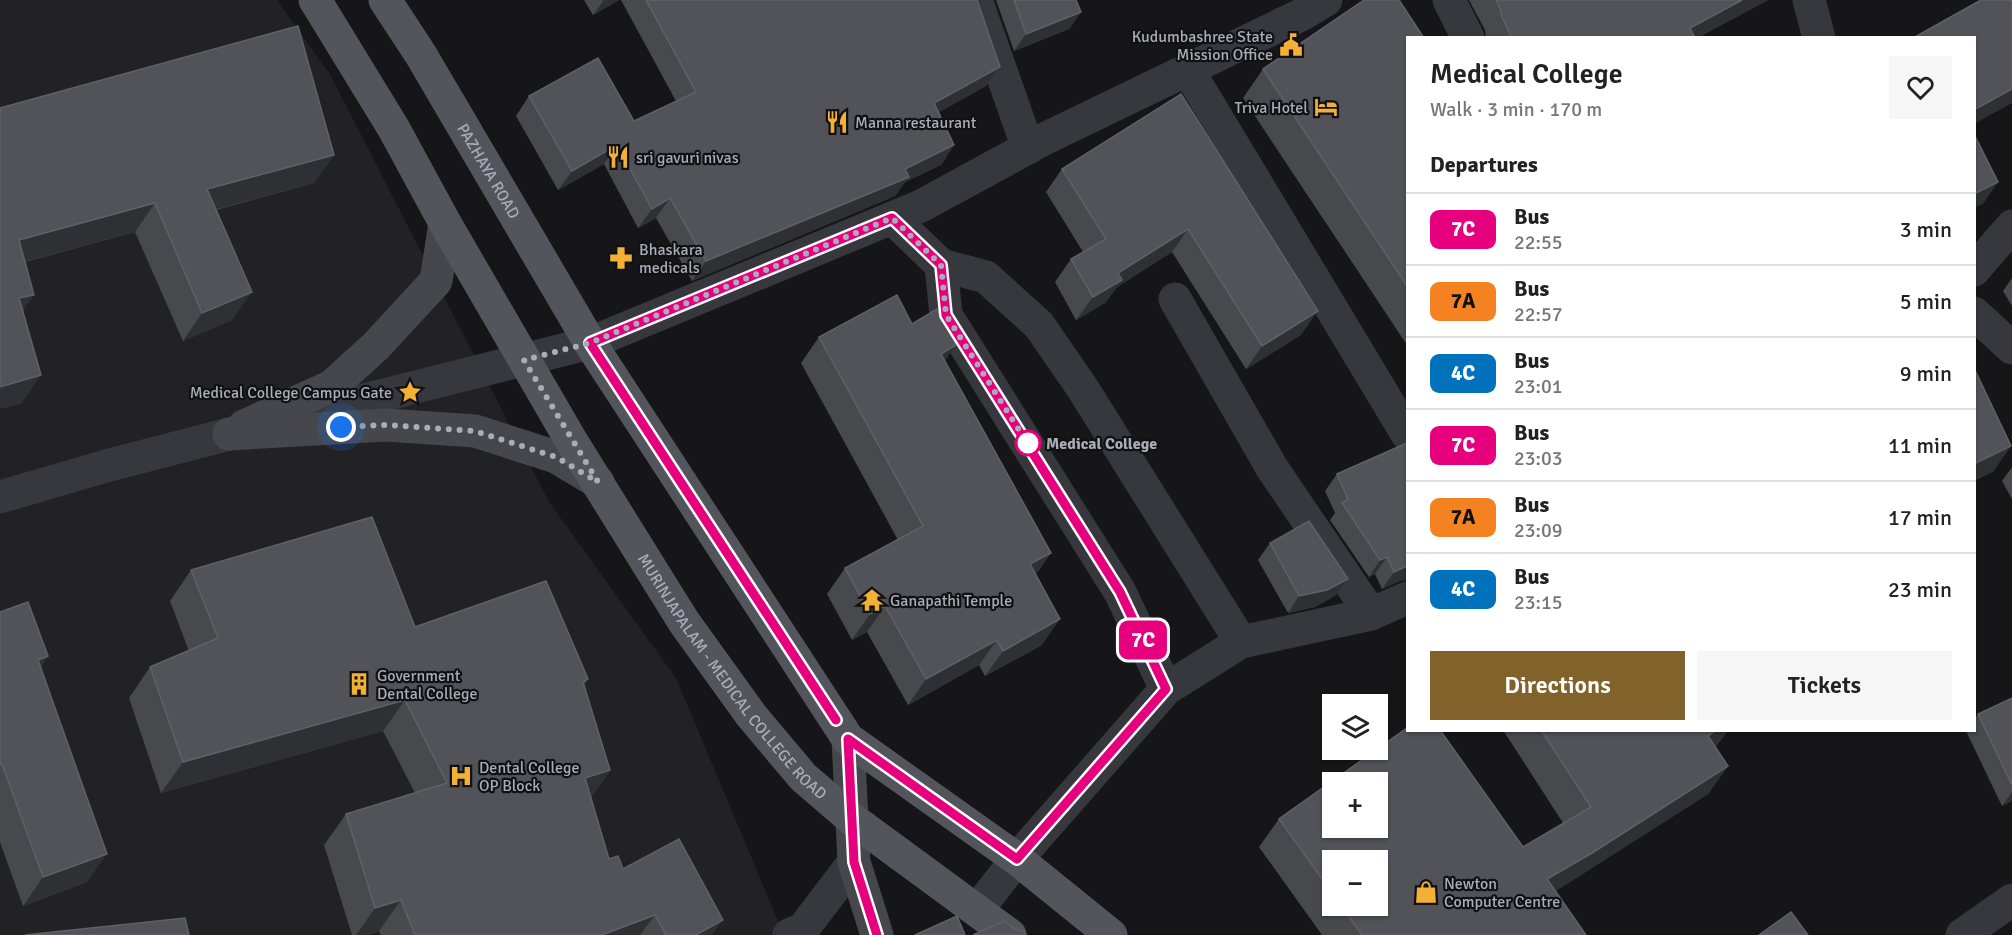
<!DOCTYPE html>
<html lang="en">
<head>
<meta charset="utf-8">
<style>
	body { margin:0; font-family:Signika,sans-serif; background:#f6f6f6; color:#222; height:100vh; display:flex; flex-direction:column; font-size:22px; white-space:nowrap }
	* { box-sizing:border-box; margin:0 }
	p { font-size:20px; color:#767676 }
	.icon { flex:none; width:33px; height:33px; fill:none; stroke:currentColor; stroke-width:2; stroke-linecap:round; stroke-linejoin:round }
	.map { position:relative; flex:1; overflow:hidden }
	.side { position:absolute; left:1406px; top:36px; width:570px; height:696px; display:flex; flex-direction:column; background:#fff; border-radius:0px; box-shadow:0 2px 4px #0004 }
	.side>* { flex:none }
	.badge { padding:0 12px; border-radius:9px; font-size:21px; line-height:39px }
	.tools { position:absolute; left:1322px; top:694px; display:grid; gap:12px }
	.tools a { display:grid; place-items:center; width:66px; height:66px; border-radius:0px; background:#fff; box-shadow:0 2px 4px #0004; font-size:30px }
	.you { position:absolute; width:30px; height:30px; margin:-15px; border:4px solid #fff; border-radius:50%; background:#1a73e8; box-shadow:0 0 0 9px #1a73e833 }
	.map>.badge { position:absolute; translate:-50% -50%; box-shadow:0 0 0 3px #fff }
	h2 { padding:0 24px; font-size:22px; line-height:54px }
	.round { display:grid; place-items:center; flex:none; width:63px; height:63px; border-radius:0px; background:#f6f6f6 }
	.summary { display:flex; align-items:center; justify-content:space-between; height:102px; padding:0 24px }
	h1 { font-size:28px; font-weight:600; line-height:45px }
	.button { display:flex; gap:12px; margin-top:auto; padding:12px 24px }
	.button a { flex:1; height:69px; border-radius:0px; background:#80622a; color:#fff; font-size:24px; font-weight:600; line-height:69px; text-align:center }
	.button a+a { background:#f6f6f6; color:#222 }
	ul { padding:0; list-style:none }
	li { display:flex; align-items:center; gap:18px; height:72px; padding:0 24px; border-top:2px solid #e0e0e0 }
	li div { flex:1 }
	li b { display:block; font-size:22px }
	li em { font-style:normal }
	li .badge { min-width:66px; font-weight:700; text-align:center }
	.map>svg:first-child { display:block }
</style>
</head>
<body>
<div class="map">
<svg width="2012" height="935" viewBox="0 0 2012 935">
	<rect width="100%" height="100%" fill="#161618"/>
	<!-- built -->
	<polygon fill="#222225" points="0,0 277,0 331,76 549,502 676,678 784,935 0,935"/>
	<g fill="none" stroke-linecap="round" stroke-linejoin="round">
		<!-- minor -->
		<g stroke="#37383d" stroke-width="33">
			<polyline points="976,0 1028,148"/>
			<polyline points="1449,0 1468,38"/>
			<polyline points="1809,0 1819,38"/>
			<polyline points="1188,70 1407,434"/>
			<polyline points="892,218 941,265 986,277 1039,325 1083,389 1241,642"/>
			<polyline points="941,265 946,315 1120,592 1166,689"/>
			<polyline points="1974,270 2012,226"/>
			<polyline points="1175,299 1272,468 1371,614"/>
			<polyline points="1974,313 2012,348"/>
			<polyline points="0,497 106,466 229,434 590,343 921,206 1042,140 1303,14 1326,0"/>
			<polyline points="977,910 1017,859 1166,689 1241,642 1371,614 1407,598"/>
			<polyline points="789,935 803,929 854,862"/>
			<polyline points="1962,935 2012,900"/>
		</g>
		<!-- secondary -->
		<g stroke="#45474d" stroke-width="33">
			<polyline points="244,426 332,386 376,346 436,281 445,223"/>
			<polyline points="229,434 386,425 475,431 556,457 598,482"/>
			<polyline points="848,739 854,862 877,935"/>
		</g>
		<!-- primary -->
		<g stroke="#53555c" stroke-width="33">
			<path id="s1" d="M315,0L394,129L445,223L572,442L684,622L751,715L803,777L852,819L1010,935"/>
			<path id="s2" d="M385,0L421,55L590,343L848,739L1017,859L1111,935"/>
		</g>
	</g>
	<!-- wall -->
	<g fill="#47494d" fill-rule="evenodd">
		<polygon points="584,0 619,0 593,15"/>
		<polygon points="621,0 977,0 1000,67 986,86 939,112 954,145 941,165 905,182 895,196 692,281 656,218 638,228 604,164 558,190 516,116 529,96 634,121 676,101"/>
		<polygon points="996,0 1076,0 1081,12 1069,29 1014,51"/>
		<polygon points="1469,0 1768,0 1697,38 1486,38 1485,30"/>
		<polygon points="1407,38 1407,345 1243,98 1263,69"/>
		<polygon points="1181,94 1301,335 1246,369 1172,252 1117,287 1105,303 1076,320 1055,282 1071,259 1083,252 1046,192 1062,169"/>
		<polygon points="0,108 334,155 314,183 216,210 232,320 183,341 135,232 25,262 21,404"/>
		<polygon points="2012,278 2012,306 2003,291"/>
		<polygon points="912,324 945,361 1051,553 1036,574 1042,645 985,676 979,665 908,705 867,632 852,640 827,594 845,568 898,540 801,363 819,337"/>
		<polygon points="1407,443 1400,581 1382,589 1375,574 1369,577 1330,520 1335,513 1325,491 1337,474"/>
		<polygon points="2012,467 2012,499 2002,481"/>
		<polygon points="1270,543 1348,579 1336,595 1315,607 1288,613 1258,560"/>
		<polygon points="191,570 415,627 588,679 584,685 610,770 591,798 609,859 712,935 381,935 379,931 367,935 352,935 324,845 346,814 415,793 383,731 161,793 129,698 150,667 189,651 170,601"/>
		<polygon points="0,612 48,656 40,668 87,882 23,906 0,842"/>
		<polygon points="2012,698 2012,801 2002,806 1966,731 1974,730 1974,720 1978,714"/>
		<path d="M1503,730H1728L1717,745L1715,747L1728,766L1708,794L1555,891L1586,935H1322L1259,847L1279,819L1523,847L1563,823ZM1332,861L1377,906H1332Z"/>
	</g>
	<!-- shaded-wall -->
	<g fill="#2f3033">
		<polygon points="604,0 619,0 593,15"/>
		<polygon points="1742,0 1768,0 1698,38 1683,38 1690,28"/>
		<polygon points="1081,12 1069,29 1014,51 1026,34"/>
		<polygon points="1000,67 986,86 921,122 934,103"/>
		<polygon points="2012,89 2012,103 1974,124 1974,110"/>
		<polygon points="617,145 604,164 558,190 572,171"/>
		<polygon points="954,145 941,165 905,182 895,196 692,281 706,261 905,169"/>
		<polygon points="334,155 314,183 187,217 207,189"/>
		<polygon points="1998,182 1983,204 1974,208 1974,194"/>
		<polygon points="670,198 656,218 638,228 652,209"/>
		<polygon points="155,203 135,232 0,268 19,240"/>
		<polygon points="1188,229 1172,252 1117,287 1105,303 1076,320 1093,297 1118,273"/>
		<polygon points="252,292 232,320 183,341 202,313"/>
		<polygon points="34,295 14,323 19,298"/>
		<polygon points="1318,311 1301,335 1246,369 1262,346"/>
		<polygon points="956,345 938,371 941,354"/>
		<polygon points="41,375 21,404 0,409 0,387"/>
		<polygon points="2011,446 1993,472 1974,481 1974,464"/>
		<polygon points="1051,553 1033,578 1030,564"/>
		<polygon points="1387,557 1375,574 1369,577 1380,560"/>
		<polygon points="1407,566 1407,580 1400,581 1382,589 1394,572"/>
		<polygon points="1348,579 1336,595 1315,607 1288,613 1299,596"/>
		<polygon points="885,606 867,632 852,640 870,614"/>
		<polygon points="1060,619 1042,645 985,676 1003,651"/>
		<polygon points="997,640 979,665 908,705 926,679"/>
		<polygon points="48,656 28,685 38,660"/>
		<polygon points="405,700 383,731 161,793 183,762"/>
		<polygon points="1716,730 1728,730 1717,745 1688,764 1708,736"/>
		<polygon points="1728,766 1708,794 1572,881 1527,908 1547,879"/>
		<polygon points="610,770 588,802 585,778"/>
		<polygon points="2012,792 2012,801 2002,806"/>
		<polygon points="107,854 87,882 23,906 43,877"/>
		<polygon points="401,900 379,931 367,935 356,935 375,908"/>
		<polygon points="655,915 640,935 602,935"/>
		<polygon points="723,920 712,935 696,935"/>
	</g>
	<!-- building -->
	<g fill="#525359" stroke="#5f6168" stroke-width="1.5" fill-rule="evenodd">
		<polygon points="646,0 977,0 1000,67 934,103 954,145 905,169 909,177 706,261 670,198 652,209 617,145 572,171 529,96 598,58 634,121 696,92"/>
		<polygon points="1014,0 1076,0 1081,12 1026,34"/>
		<polygon points="1364,0 1399,0 1424,38 1407,38 1407,286 1263,69"/>
		<polygon points="1496,0 1742,0 1690,28 1695,38 1512,38 1502,17 1500,8"/>
		<polygon points="1981,0 2012,0 2012,89 1974,110 1974,38 1913,38"/>
		<polygon points="298,26 334,155 207,189 252,292 202,313 155,203 19,240 34,295 19,298 41,375 0,387 0,108"/>
		<polygon points="1181,94 1318,311 1262,346 1188,229 1118,273 1122,280 1093,297 1071,259 1106,239 1062,169"/>
		<polygon points="1974,134 1998,182 1974,194"/>
		<polygon points="897,295 912,324 937,309 956,345 941,354 1051,553 1030,564 1060,619 1003,651 997,640 926,679 885,606 870,614 845,568 923,526 819,337"/>
		<polygon points="1974,368 2011,446 1974,464"/>
		<polygon points="1407,443 1407,566 1394,572 1387,557 1380,560 1342,503 1348,499 1337,474"/>
		<polygon points="372,517 415,627 546,581 588,679 583,682 610,770 585,778 609,859 618,856 623,869 679,839 723,920 696,935 666,935 655,915 602,935 415,935 401,900 375,908 346,814 447,783 405,700 183,762 150,667 218,638 191,570"/>
		<polygon points="1309,521 1348,579 1327,590 1299,596 1270,543"/>
		<polygon points="28,602 48,656 38,660 107,854 43,877 2,764 0,764 0,612"/>
		<polygon points="2012,698 2012,785 1978,714"/>
		<path d="M1407,728V730H1440L1523,847L1591,807L1541,730H1716L1708,736L1728,766L1592,853L1547,879L1586,935H1362L1341,906H1377V861H1332V893L1279,819ZM1332,783H1377V828H1332Z"/>
		<polygon points="1791,912 1808,935 1759,935"/>
		<polygon points="957,916 965,935 915,935"/>
		<polygon points="185,918 189,935 25,935"/>
		<polygon points="1004,921 1015,929 1025,932 1026,935 973,935"/>
	</g>
	<g fill="none" stroke-linecap="round" stroke-linejoin="round">
		<!-- line casing -->
		<g stroke="#fff" stroke-width="14">
			<polyline id="line" points="836,720 590,343 892,218 941,265 946,315 1120,592 1166,689 1017,859 848,739 854,862 877,935"/>
		</g>
		<!-- line -->
		<use href="#line" stroke="#e6007e" stroke-width="9"/>
		<!-- walk -->
		<polyline stroke="#a8adb8" stroke-width="6" stroke-dasharray="0 10.8" points="341,427 386,425 475,431 556,457 598,482 524,360 590,343 892,218 941,265 946,315 1033,452 1028,443"/>
	</g>
	<!-- icons -->
	<defs>
		<g id="civic-bare" transform="scale(1.8)"><path d="M-.6-6.5H3V-4.5H.6V-3L4-1V1h2V6H-6V1h2V-1L-.6-3ZM-1.2 2.5V6h2.4V2.5Z" fill="#f2b134" stroke="#111113" stroke-width="2.5" paint-order="stroke"/></g>
		<g id="hotel-bare" transform="scale(1.8)"><path d="M-6-4.5h1.5V1H6V5H4.5V3h-9V5H-6ZM-4 0a1.8 1.8 0 1 1 3.6 0ZM.5 0V-2.5h3Q6-2.5 6 0Z" fill="#f2b134" stroke="#111113" stroke-width="2.5" paint-order="stroke"/></g>
		<g id="restaurant-bare" transform="scale(1.8)"><path d="M-5-6h1v4h1v-4h1v4h1v-4h1v5L-1.5 .5V6h-2V.5L-5-1ZM5-6V6H3V1.5H1.5Q1.5-4 5-6Z" fill="#f2b134" stroke="#111113" stroke-width="2.5" paint-order="stroke"/></g>
		<g id="pharmacy-bare" transform="scale(1.8)"><path d="M-2-6h4v4h4v4h-4v4h-4v-4h-4v-4h4Z" fill="#f2b134" stroke="#111113" stroke-width="2.5" paint-order="stroke"/></g>
		<g id="sight-bare" transform="scale(1.8)"><path d="M0-6L1.8-2.2L6-1.7L2.9 1.2L3.7 5.4L0 3.3L-3.7 5.4L-2.9 1.2L-6-1.7L-1.8-2.2Z" fill="#f2b134" stroke="#111113" stroke-width="2.5" paint-order="stroke"/></g>
		<g id="temple-bare" transform="scale(1.8)"><path d="M0-6L5-2H3V0L6.5 2.5H4V6H1.5V3h-3V6H-4V2.5H-6.5L-3 0V-2H-5Z" fill="#f2b134" stroke="#111113" stroke-width="2.5" paint-order="stroke"/></g>
		<g id="building-bare" transform="scale(1.8)"><path d="M-4-6H4V6H1V3H-1V6H-4ZM-2.5-4.3h1.7v1.8h-1.7ZM.8-4.3h1.7v1.8H.8ZM-2.5-1h1.7V.8h-1.7ZM.8-1h1.7V.8H.8Z" fill="#f2b134" stroke="#111113" stroke-width="2.5" paint-order="stroke"/></g>
		<g id="hospital-bare" transform="scale(1.8)"><path d="M-5-5h3v3.5h4V-5h3V5h-3V1.5h-4V5h-3Z" fill="#f2b134" stroke="#111113" stroke-width="2.5" paint-order="stroke"/></g>
		<g id="shop-bare" transform="scale(1.8)"><path d="M-5-2.5h2.3a2.7 3.5 0 0 1 5.4 0H5L5.5 6h-11ZM-1.5-2.5h3a1.5 2.3 0 0 0-3 0Z" fill="#f2b134" stroke="#111113" stroke-width="2.5" paint-order="stroke"/></g>
	</defs>
	<g fill-rule="evenodd">
		<use href="#civic-bare" x="1291" y="45"/>
		<use href="#hotel-bare" x="1326" y="107"/>
		<use href="#restaurant-bare" x="837" y="122"/>
		<use href="#restaurant-bare" x="618" y="157"/>
		<use href="#pharmacy-bare" x="621" y="258"/>
		<use href="#sight-bare" x="410" y="392"/>
		<use href="#temple-bare" x="872" y="600"/>
		<use href="#building-bare" x="359" y="684"/>
		<use href="#hospital-bare" x="461" y="776"/>
		<use href="#shop-bare" x="1426" y="892"/>
	</g>
	<!-- markers -->
	<circle fill="#fff" stroke="#e6007e" stroke-width="3" cx="1028" cy="443" r="12"/>
	<g text-anchor="middle" stroke-width="4.5" stroke-linejoin="round" paint-order="stroke">
		<!-- poi labels -->
		<g font-size="16" fill="#a8adb8" stroke="#111113" text-anchor="start">
			<text x="1273" y="42" text-anchor="end">Kudumbashree State<tspan x="1273" dy="18">Mission Office</tspan></text>
			<text x="1308" y="113" text-anchor="end">Triva Hotel</text>
			<text x="855" y="128">Manna restaurant</text>
			<text x="636" y="163">sri gavuri nivas</text>
			<text x="639" y="255">Bhaskara<tspan x="639" dy="18">medicals</tspan></text>
			<text x="392" y="398" text-anchor="end">Medical College Campus Gate</text>
			<text x="890" y="606">Ganapathi Temple</text>
			<text x="377" y="681">Government<tspan x="377" dy="18">Dental College</tspan></text>
			<text x="479" y="773">Dental College<tspan x="479" dy="18">OP Block</tspan></text>
			<text x="1444" y="889">Newton<tspan x="1444" dy="18">Computer Centre</tspan></text>
		</g>
		<!-- street labels -->
		<g font-size="16" fill="#a8adb8" stroke="#111113">
			<text dy="6" stroke="none"><textPath href="#s2" startOffset="200">PAZHAYA ROAD</textPath></text>
			<text dy="6" stroke="none"><textPath href="#s1" startOffset="796">MURINJAPALAM - MEDICAL COLLEGE ROAD</textPath></text>
		</g>
		<!-- stop labels -->
		<g font-size="16" font-weight="bold" fill="#a8adb8" stroke="#111113" text-anchor="start">
			<text x="1046" y="449">Medical College</text>
		</g>
	</g>
</svg>
<div class="tools">
<a><svg class="icon" aria-label="layers" viewBox="0 0 24 24"><path d="M12 4l9 5-9 5-9-5zM3 14l9 5 9-5"/></svg></a>
<a>+</a>
<a>−</a>
</div>
<div class="you" style="left:341px;top:427px"></div>
<b class="badge" style="left:1143px;top:640px;background:#e6007e;color:#fff">7C</b>
<section class="side">
<div class="summary"><div><h1>Medical College</h1><p>Walk · 3 min · 170 m</p></div><a class="round"><svg class="icon" aria-label="heart" viewBox="0 0 24 24"><path d="M12 20l-8-8c-3-5 5-10 8-4 3-6 11-1 8 4z"/></svg></a></div>
<h2>Departures</h2>
<ul>
<li><span class="badge" style="background:#e6007e;color:#fff">7C</span><div><b>Bus</b><p>22:55</p></div><em>3 min</em></li>
<li><span class="badge" style="background:#f58220;color:#111">7A</span><div><b>Bus</b><p>22:57</p></div><em>5 min</em></li>
<li><span class="badge" style="background:#0072bc;color:#fff">4C</span><div><b>Bus</b><p>23:01</p></div><em>9 min</em></li>
<li><span class="badge" style="background:#e6007e;color:#fff">7C</span><div><b>Bus</b><p>23:03</p></div><em>11 min</em></li>
<li><span class="badge" style="background:#f58220;color:#111">7A</span><div><b>Bus</b><p>23:09</p></div><em>17 min</em></li>
<li><span class="badge" style="background:#0072bc;color:#fff">4C</span><div><b>Bus</b><p>23:15</p></div><em>23 min</em></li>
</ul>
<div class="button"><a>Directions</a><a>Tickets</a></div>
</section>
</div>
</body>
</html>
